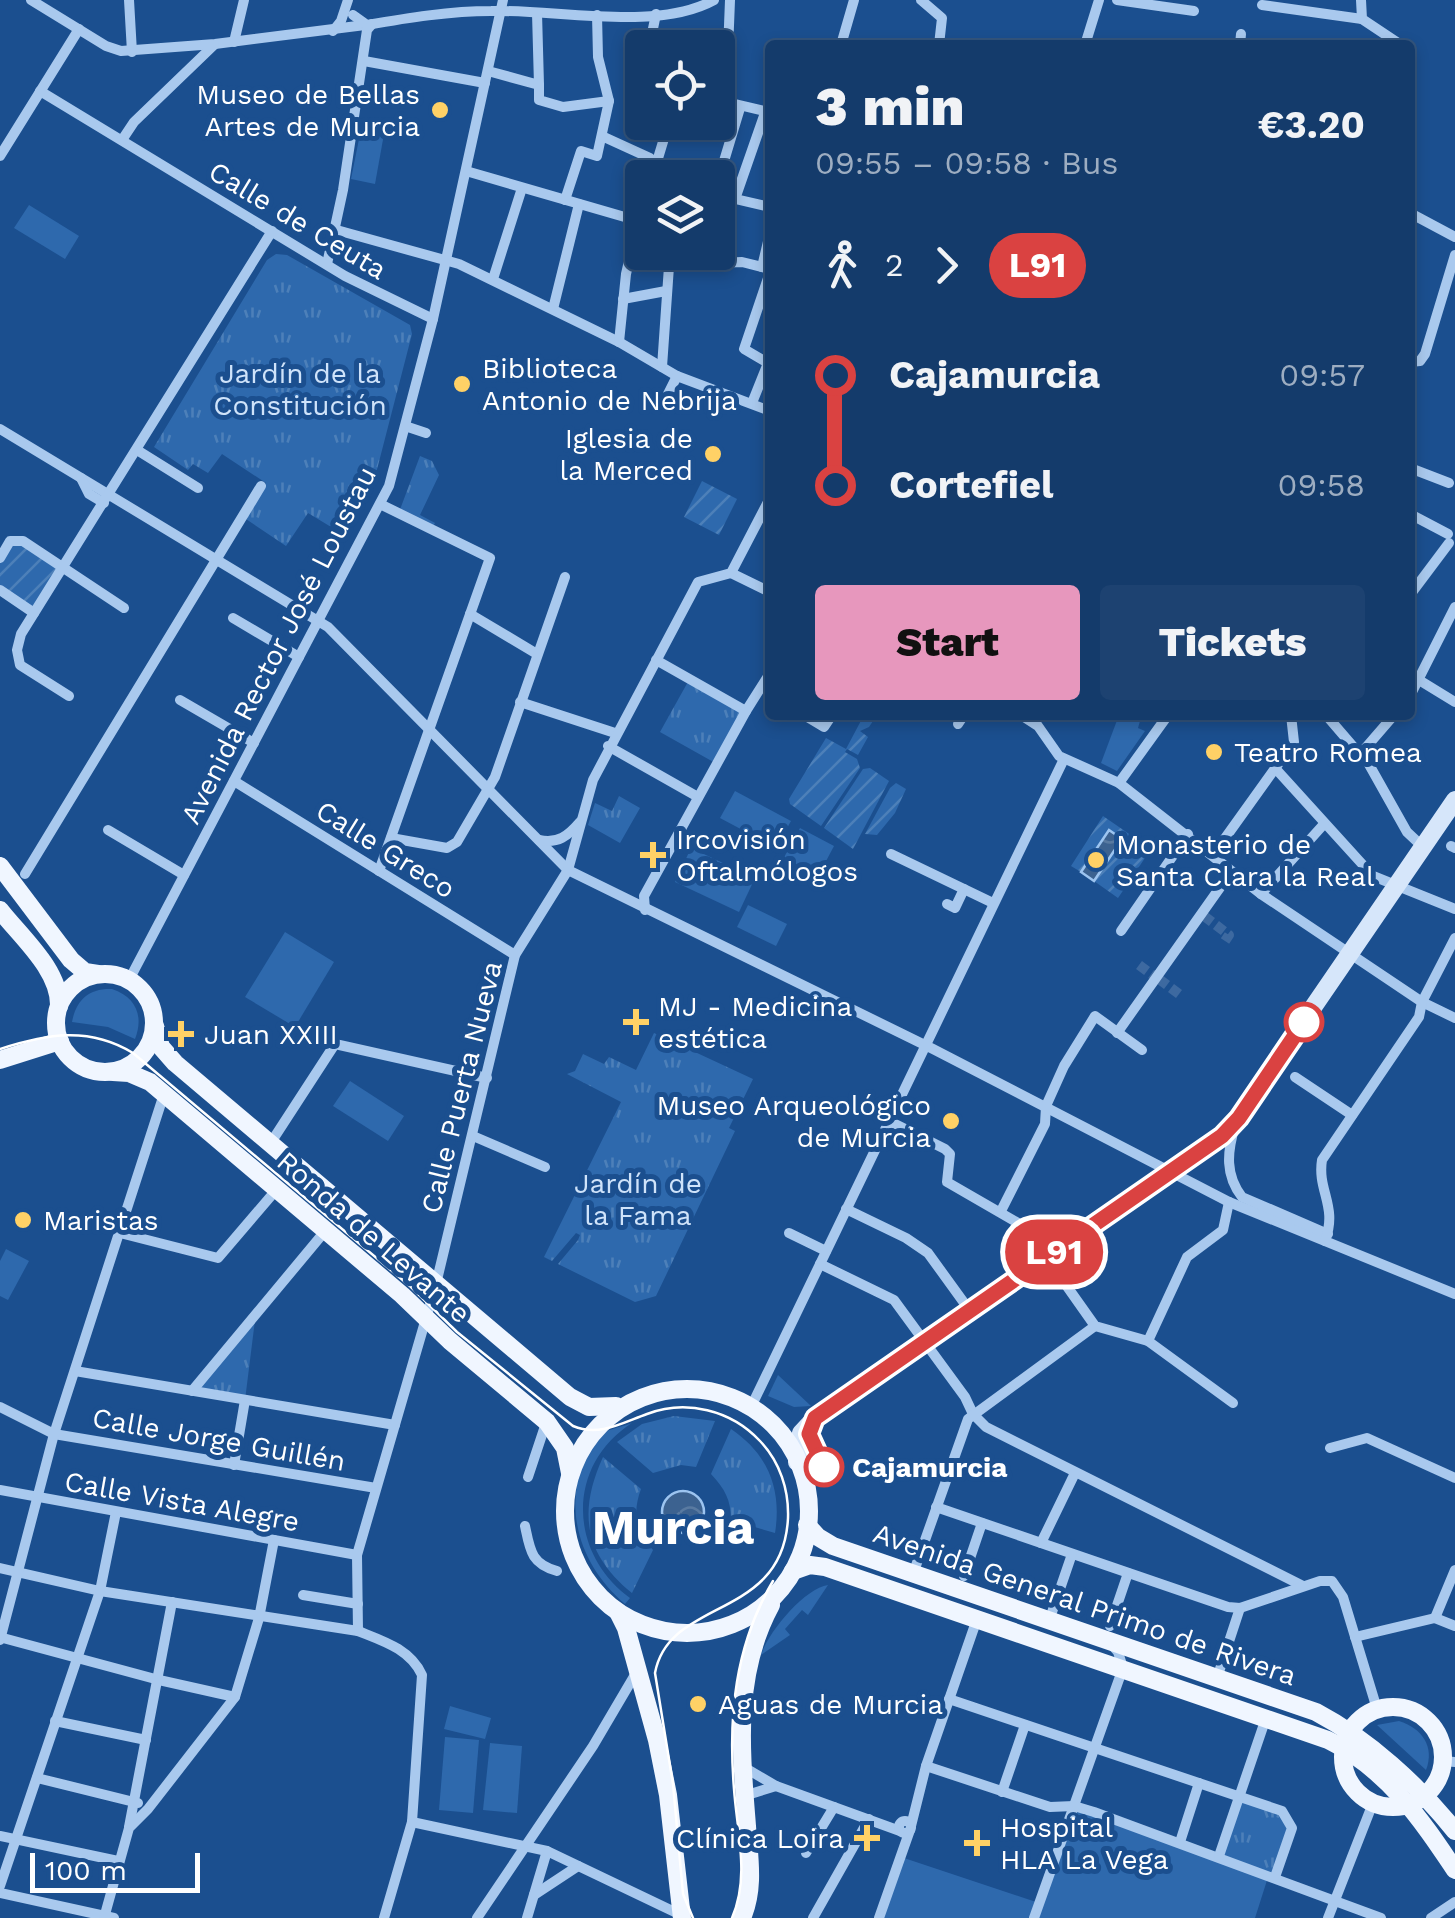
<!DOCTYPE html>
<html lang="en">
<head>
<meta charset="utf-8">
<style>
	body { margin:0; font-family:"Work Sans",sans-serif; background:#1d4271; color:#f1f3f6; height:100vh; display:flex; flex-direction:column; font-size:38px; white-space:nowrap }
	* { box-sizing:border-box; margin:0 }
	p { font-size:32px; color:#9dadc1 }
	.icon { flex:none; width:55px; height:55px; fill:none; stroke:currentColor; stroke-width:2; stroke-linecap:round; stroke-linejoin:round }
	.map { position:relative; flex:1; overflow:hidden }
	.drawer { position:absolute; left:765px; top:40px; width:650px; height:680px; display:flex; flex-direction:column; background:#143b6b; border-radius:10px; box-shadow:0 5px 15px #0003,0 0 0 2px #33557e }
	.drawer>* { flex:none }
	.badge { padding:0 20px; border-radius:32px; font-size:35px; line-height:65px }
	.fabs { position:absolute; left:625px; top:30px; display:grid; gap:20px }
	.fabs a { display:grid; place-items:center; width:110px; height:110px; border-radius:10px; background:#143b6b; box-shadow:0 5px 15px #0003,0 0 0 2px #33557e; font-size:50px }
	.scale { position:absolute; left:30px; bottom:25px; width:170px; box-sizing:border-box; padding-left:10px; border:5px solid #fff; border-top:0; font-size:28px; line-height:35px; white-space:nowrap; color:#fff; -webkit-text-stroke:8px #1b4f8f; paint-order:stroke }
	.map>.badge { position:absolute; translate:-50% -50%; box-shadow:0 0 0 5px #fff }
	.legs { display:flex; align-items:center; gap:15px; height:110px; padding:0 50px; font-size:32px }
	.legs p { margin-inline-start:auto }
	.summary { display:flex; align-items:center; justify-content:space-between; height:170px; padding:0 50px }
	h1 { font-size:55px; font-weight:800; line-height:75px }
	.button { display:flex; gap:20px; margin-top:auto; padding:20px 50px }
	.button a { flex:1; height:115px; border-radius:10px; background:#e797bd; color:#111; font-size:40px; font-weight:800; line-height:115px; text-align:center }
	.button a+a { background:#1d4271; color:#f1f3f6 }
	ul { padding:0 50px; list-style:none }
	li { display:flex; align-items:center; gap:35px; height:110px; font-size:38px }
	li i { display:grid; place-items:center; width:15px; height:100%; margin:0 12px; background:currentColor }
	li i::after { content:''; width:25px; height:25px; margin:-12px; border:8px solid; border-radius:50%; background:#143b6b }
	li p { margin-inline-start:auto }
	li:first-child i { background:linear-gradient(#0000 50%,currentColor 0) }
	li:last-child i { background:linear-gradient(currentColor 50%,#0000 0) }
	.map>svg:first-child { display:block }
</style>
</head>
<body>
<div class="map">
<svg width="1455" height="1918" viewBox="0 0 1455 1918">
	<defs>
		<pattern id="park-tufts" width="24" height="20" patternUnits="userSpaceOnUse" patternTransform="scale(2.5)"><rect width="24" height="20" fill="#2e69ad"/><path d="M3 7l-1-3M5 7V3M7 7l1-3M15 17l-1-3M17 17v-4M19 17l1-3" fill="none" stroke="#4d80b9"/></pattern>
		<pattern id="garden-furrows" width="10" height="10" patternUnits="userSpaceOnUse" patternTransform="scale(2.5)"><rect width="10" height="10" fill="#2e69ad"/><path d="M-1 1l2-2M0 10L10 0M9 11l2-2" fill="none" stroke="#4d80b9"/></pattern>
		<pattern id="water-waves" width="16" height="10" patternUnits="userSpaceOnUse" patternTransform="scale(2.5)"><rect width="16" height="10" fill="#3c6290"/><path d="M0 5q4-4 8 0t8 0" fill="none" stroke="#597aa1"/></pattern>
	</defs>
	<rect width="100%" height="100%" fill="#1b4f8f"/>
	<!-- grass -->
	<g fill="#2e69ad">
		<polygon points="361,129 384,134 375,184 351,179"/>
		<polygon points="29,205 79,236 65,259 14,228"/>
		<polygon points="1119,715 1140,721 1138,728 1145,731 1117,771 1101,763"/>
		<polygon points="735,791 791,821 776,848 720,818"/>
		<polygon points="800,828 834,846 815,882 781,863"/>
		<polygon points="691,848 755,878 739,912 675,882"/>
		<polygon points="748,905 787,924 776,946 737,927"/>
		<polygon points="285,932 334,962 295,1027 245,997"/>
		<path d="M112,989C136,997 144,1016 135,1039L108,1027L72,1022C76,1000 89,988 112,989Z"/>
		<polygon points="350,1081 404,1116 388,1141 333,1106"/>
		<polygon points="6,1249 29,1261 8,1300 0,1296 0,1261"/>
		<polygon points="778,1375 811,1406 794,1407 768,1396"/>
		<path d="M632,1423C566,1465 568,1553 630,1598L625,1604C584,1569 564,1518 582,1464C585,1455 589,1443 596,1437C603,1430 622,1427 632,1423Z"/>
		<path d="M828,1585L808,1615L802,1610L785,1629L790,1635L761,1655C768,1632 805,1588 828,1585Z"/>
		<polygon points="450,1706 491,1718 485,1739 444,1729"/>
		<path d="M1399,1721C1422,1728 1435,1747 1426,1770L1377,1725Z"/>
		<polygon points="445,1737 479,1740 473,1813 439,1810"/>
		<polygon points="490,1743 522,1746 517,1813 483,1810"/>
		<polygon points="1074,1806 1269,1874 1255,1918 879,1918 901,1857 1039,1903"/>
	</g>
	<!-- park -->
	<g fill="url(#park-tufts)">
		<polygon points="276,254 287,255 410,325 412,334 374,481 346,536 308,513 286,546 246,519 266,483 222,454 208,473 193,464 188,470 154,447 267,260"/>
		<polygon points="420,456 432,461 439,475 420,515 435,523 431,530 398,515"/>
		<polygon points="689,680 746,711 717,764 660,732"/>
		<polygon points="619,796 640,808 620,843 588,825 595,803 612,811"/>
		<polygon points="654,1033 753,1079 729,1128 735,1131 656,1296 635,1302 558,1264 578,1240 580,1235 576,1233 552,1261 544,1257 621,1102 567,1074 575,1071 583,1054 604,1064 609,1057 636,1070"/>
		<polygon points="256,1312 245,1400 192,1391"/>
		<polygon points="674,1416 715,1421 696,1467 681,1465 653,1473 617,1442 642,1424"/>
		<path d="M731,1429C768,1454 782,1489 775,1533L731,1520C731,1500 725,1489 711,1474Z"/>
		<path d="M603,1457L641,1489C632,1513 636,1531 653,1550L632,1593C584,1554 578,1512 603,1457Z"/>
		<polygon points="1239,1797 1282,1811 1292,1828 1275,1877 1219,1856"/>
	</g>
	<!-- garden -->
	<g fill="url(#garden-furrows)">
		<polygon points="702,481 737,499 719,535 684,517"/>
		<polygon points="10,541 23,541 63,568 34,613 0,590 0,558"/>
		<polygon points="864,715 877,715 869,727 860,731 868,737 858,755 847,749 845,752 857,759 860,768 821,826 790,804 789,799 826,738 846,749"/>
		<polygon points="870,768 889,781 853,849 824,828 863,769"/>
		<polygon points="896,783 906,789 895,813 877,835 865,834 890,788"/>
		<polygon points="1103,816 1151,849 1118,898 1094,881 1122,839 1109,831 1081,872 1071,866"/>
	</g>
	<!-- water -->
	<g fill="url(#water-waves)" stroke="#9cc4f0" stroke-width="2.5">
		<polygon points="1109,830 1122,839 1094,881 1081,872"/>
		<circle cx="683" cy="1512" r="21"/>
	</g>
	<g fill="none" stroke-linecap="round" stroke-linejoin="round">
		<!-- street-tunnel -->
		<g stroke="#3d69a0" stroke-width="10" stroke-dasharray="10 5" stroke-linecap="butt">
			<polyline points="1204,916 1229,935 1225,941"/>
			<polyline points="1139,965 1154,976"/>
			<polyline points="1159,979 1183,997"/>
		</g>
		<!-- street -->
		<g stroke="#a9c9ee" stroke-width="10">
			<polyline points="31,0 106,46 121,51 215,44 365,25"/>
			<polyline points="129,0 132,52"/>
			<polyline points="921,0 942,18 939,45"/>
			<polyline points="1117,0 1194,11"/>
			<polyline points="1361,0 1362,19 1401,45"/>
			<polyline points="1262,5 1362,19"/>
			<path d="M353,15L367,25C407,18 450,11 491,11C556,9 656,32 714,0"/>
			<polyline points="333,31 341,21 348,0"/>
			<polyline points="234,42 244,0"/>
			<polyline points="841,45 854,0"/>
			<polyline points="1085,45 1099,0"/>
			<polyline points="1240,45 1241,34"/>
			<polyline points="649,48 656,14"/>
			<polyline points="364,61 485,83"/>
			<polyline points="488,71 539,85 537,13"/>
			<polyline points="539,85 539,100 563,107 609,101"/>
			<polyline points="40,91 345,276 433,319"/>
			<polyline points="718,100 769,112"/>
			<polyline points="726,102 730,0"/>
			<polyline points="604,137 650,158 655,168 676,178"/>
			<polyline points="122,140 134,122 214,45"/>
			<polyline points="0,156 79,29"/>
			<polyline points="466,171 642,222"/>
			<polyline points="652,178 669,122"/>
			<polyline points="718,181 740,108"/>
			<polyline points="718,195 770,207"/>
			<polyline points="735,199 765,113"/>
			<polyline points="565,200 581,151 597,156 609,101 598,57 597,15"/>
			<polyline points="1410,213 1455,237"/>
			<polyline points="333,229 459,264 619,342 677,376 770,411"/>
			<polyline points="327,264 343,190 367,30 372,24"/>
			<polyline points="668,265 742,262 770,269"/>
			<polyline points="762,267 770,233"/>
			<polyline points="493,279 522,188"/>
			<polyline points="623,299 666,291"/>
			<polyline points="553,309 579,204"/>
			<polyline points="619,342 626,274 642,205"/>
			<polyline points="1410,362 1420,361 1425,354 1455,255"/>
			<polyline points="662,367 670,252"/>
			<polyline points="752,403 768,363 744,349 770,272"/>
			<polyline points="663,404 677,376"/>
			<polyline points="408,427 426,433"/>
			<polyline points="0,429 328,627 568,870 933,1049 1229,1202 1455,1294"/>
			<polyline points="137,450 198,488"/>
			<polyline points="1410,468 1449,483"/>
			<polyline points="81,478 89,494 104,503"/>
			<polyline points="1410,514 1448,534"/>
			<polyline points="0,558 10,541 23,541 124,608"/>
			<polyline points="731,573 770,592"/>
			<polyline points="0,590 34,613"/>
			<polyline points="1410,595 1449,543"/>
			<polyline points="470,614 537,654"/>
			<polyline points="233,618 299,657"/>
			<polyline points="656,660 746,711"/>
			<polyline points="1419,680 1455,702"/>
			<polyline points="69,696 20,665 17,650 21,634 272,231"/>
			<polyline points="1410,696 1455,607"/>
			<polyline points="180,700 254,743"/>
			<polyline points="520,702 615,733"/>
			<polyline points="804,715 824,727 832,715"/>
			<polyline points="1021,715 1038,726 1059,756 1119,783 1261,894 1422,1002 1455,1018"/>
			<polyline points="1326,715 1357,751 1362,752 1407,832 1423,847"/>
			<polyline points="958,724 964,715"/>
			<polyline points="608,746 698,797"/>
			<polyline points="1362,752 1394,715"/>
			<polyline points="1275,768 1373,876 1455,909"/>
			<polyline points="234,781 515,955"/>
			<polyline points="1119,783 1168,715"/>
			<polyline points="108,830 184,875"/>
			<polyline points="391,838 447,848 457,842 495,777 565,577"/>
			<path d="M539,840C558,844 568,836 580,822"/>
			<polyline points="1451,846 1455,848"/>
			<polyline points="891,854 993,903"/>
			<polyline points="1213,855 1294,742 1291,715"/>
			<polyline points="379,871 490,558 382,505"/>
			<polyline points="25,874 261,486"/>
			<polyline points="1261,894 1324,824"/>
			<polyline points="947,904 955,908 964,889"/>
			<polyline points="645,910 644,896 746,711 770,673"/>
			<polyline points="1121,931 1188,834"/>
			<polyline points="129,980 389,486 433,319 503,0"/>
			<polyline points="1117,1033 1231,872"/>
			<polyline points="1295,1077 1352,1115"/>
			<polyline points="889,1121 945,1149 950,1154 947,1182 1025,1227 1095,1326 1148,1341 1233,1403"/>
			<path d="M1235,1126C1227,1152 1225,1175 1242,1197L1328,1234"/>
			<polyline points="473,1136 545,1167"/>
			<polyline points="270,1144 335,1044 487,1078"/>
			<polyline points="846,1209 906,1238 928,1253 970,1311"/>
			<polyline points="1001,1211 1045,1124 1046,1106 1064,1066 1095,1016 1142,1050"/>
			<polyline points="120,1233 218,1258 277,1189"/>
			<polyline points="789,1233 826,1251"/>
			<path d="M1325,1241C1338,1206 1317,1191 1322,1160L1419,1017L1422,1002L1455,938"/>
			<polyline points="820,1264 894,1300 965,1397 973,1414 986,1427 1303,1586"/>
			<polyline points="1148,1341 1187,1257 1223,1230 1229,1202"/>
			<polyline points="75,1371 395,1425"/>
			<polyline points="192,1391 326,1230"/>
			<polyline points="0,1407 54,1434 376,1488"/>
			<polyline points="751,1407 1064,759"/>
			<polyline points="1330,1448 1367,1438 1455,1478"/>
			<polyline points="234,1465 245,1400"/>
			<polyline points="528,1477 546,1423"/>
			<polyline points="0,1490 357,1555"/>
			<polyline points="936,1507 1228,1607 1240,1608 1320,1581 1332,1581 1343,1597 1377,1709"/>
			<path d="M525,1526C530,1550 531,1564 557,1571"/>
			<polyline points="1041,1543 1075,1473"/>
			<polyline points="0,1568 100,1591 358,1631"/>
			<polyline points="913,1574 968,1419 1095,1326"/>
			<polyline points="964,1576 982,1523"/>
			<polyline points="303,1595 358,1604"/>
			<polyline points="1435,1618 1455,1570"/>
			<polyline points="1435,1618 1455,1626"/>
			<polyline points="1049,1621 1072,1554"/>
			<polyline points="1110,1626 1128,1573"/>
			<polyline points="1355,1637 1435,1618"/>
			<polyline points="3,1638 159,1680 235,1697"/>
			<polyline points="0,1640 54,1434 164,1094"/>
			<polyline points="1217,1678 1240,1608"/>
			<polyline points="949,1699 1282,1811 1292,1828 1275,1877"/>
			<polyline points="55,1721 146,1740"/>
			<polyline points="1443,1761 1455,1762"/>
			<polyline points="742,1766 776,1786 744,1796"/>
			<polyline points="926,1766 1050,1807 1074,1806 1094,1812 1381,1918"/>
			<polyline points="37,1778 138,1803"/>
			<polyline points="776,1786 900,1831"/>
			<polyline points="1002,1792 1025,1725"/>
			<circle cx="905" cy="1827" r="6"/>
			<polyline points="412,1822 547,1851 681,1915"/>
			<polyline points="911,1826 926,1766 977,1619"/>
			<polyline points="129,1827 172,1602"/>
			<polyline points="0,1836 118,1861"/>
			<polyline points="1180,1842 1199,1783"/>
			<polyline points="806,1853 834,1807"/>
			<polyline points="1219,1856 1266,1718"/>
			<polyline points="0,1886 100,1591 116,1512"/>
			<polyline points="0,1893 114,1918"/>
			<polyline points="534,1895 578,1866"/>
			<polyline points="104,1918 129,1828 148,1809 235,1697 259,1618 274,1540"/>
			<path d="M384,1918L412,1822L422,1675C410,1649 383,1641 358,1631L357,1555L436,1284L515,955L568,870L593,780L698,582L731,573L770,498"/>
			<polyline points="477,1918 593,1746 636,1673"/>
			<polyline points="527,1918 547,1851"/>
			<polyline points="813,1918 869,1819"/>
			<polyline points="879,1918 910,1830"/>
			<polyline points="1034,1918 1123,1668 1118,1652 1110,1643"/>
			<polyline points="1328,1918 1373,1803"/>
			<polyline points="1431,1918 1455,1902"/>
		</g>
		<!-- secondary -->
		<polyline stroke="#d6e6fa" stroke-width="18" points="797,1462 801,1433 814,1419 1229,1130 1455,800"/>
		<!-- primary -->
		<g stroke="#f0f6ff" stroke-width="18">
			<polyline points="0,866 71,960 85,972 98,974"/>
			<path d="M0,910C21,937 60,970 59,1006"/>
			<circle cx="105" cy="1023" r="49"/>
			<polyline points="155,1026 161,1047 175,1063 570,1397 589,1407 616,1406"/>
			<polyline points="0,1060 60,1041"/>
			<polyline points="113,1072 129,1073 150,1082 402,1295 450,1341 547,1422 565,1448 570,1473"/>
			<circle cx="687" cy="1511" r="122"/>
			<path d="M807,1525L818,1537L833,1546L1316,1712C1369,1740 1418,1785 1455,1831"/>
			<path d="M793,1571L810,1565L825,1567L1328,1740C1387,1769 1420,1818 1455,1870"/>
			<polyline points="618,1612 626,1628 657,1740 668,1795 682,1918"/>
			<circle cx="1393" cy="1757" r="50"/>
			<path d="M742,1918C755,1888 749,1857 747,1826C741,1750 733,1675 771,1605"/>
		</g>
		<!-- tram -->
		<g stroke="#fff" stroke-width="2.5">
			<path d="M0,1049C46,1034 89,1026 133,1053L411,1287L457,1332L573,1426C599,1437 622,1423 647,1414C686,1399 731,1410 760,1441C780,1462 789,1490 788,1518C783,1621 669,1597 655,1673L673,1784L683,1894L693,1918"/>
			<path d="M732,1918C750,1877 737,1832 734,1789C728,1716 735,1645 773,1581"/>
		</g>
	</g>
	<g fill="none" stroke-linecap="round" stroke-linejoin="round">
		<!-- line-1 casing -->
		<g stroke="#fff" stroke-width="22">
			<polyline id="line-1" points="824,1467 809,1434 815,1418 1222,1136 1239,1118 1304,1022"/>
		</g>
		<!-- line-1 -->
		<use href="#line-1" stroke="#da4241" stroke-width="15"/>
	</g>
	<!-- markers -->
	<g fill="#ffd166" stroke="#1b4f8f" stroke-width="4">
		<circle cx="440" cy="110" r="10"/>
		<circle cx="462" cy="384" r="10"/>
		<circle cx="713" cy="454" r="10"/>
		<circle cx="1214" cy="752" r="10"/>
		<path d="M648 840h10v10h10v10h-10v10h-10v-10h-10v-10h10z"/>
		<circle cx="1096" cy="860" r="10"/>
		<path d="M631 1007h10v10h10v10h-10v10h-10v-10h-10v-10h10z"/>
		<path d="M176 1019h10v10h10v10h-10v10h-10v-10h-10v-10h10z"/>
		<circle cx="951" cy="1121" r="10"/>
		<circle cx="23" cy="1220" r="10"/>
		<circle cx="698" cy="1704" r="10"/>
		<path d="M862 1823h10v10h10v10h-10v10h-10v-10h-10v-10h10z"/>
		<path d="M972 1828h10v10h10v10h-10v10h-10v-10h-10v-10h10z"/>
	</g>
	<g fill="#fff" stroke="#da4241" stroke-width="5">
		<circle cx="1304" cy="1022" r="18"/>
		<circle cx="824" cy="1467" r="18"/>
	</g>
	<g text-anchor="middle" stroke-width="10" stroke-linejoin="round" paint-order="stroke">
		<!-- poi labels -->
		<g font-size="28" fill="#fff" stroke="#1b4f8f" text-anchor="start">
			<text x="420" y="104" text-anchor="end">Museo de Bellas<tspan x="420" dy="32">Artes de Murcia</tspan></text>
			<text x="482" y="378">Biblioteca<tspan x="482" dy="32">Antonio de Nebrija</tspan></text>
			<text x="693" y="448" text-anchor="end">Iglesia de<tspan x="693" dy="32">la Merced</tspan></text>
			<text x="1234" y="762">Teatro Romea</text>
			<text x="676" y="849">Ircovisión<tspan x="676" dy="32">Oftalmólogos</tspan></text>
			<text x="1116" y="854">Monasterio de<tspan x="1116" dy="32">Santa Clara la Real</tspan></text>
			<text x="658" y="1016">MJ - Medicina<tspan x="658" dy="32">estética</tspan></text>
			<text x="204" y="1044">Juan XXIII</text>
			<text x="931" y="1115" text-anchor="end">Museo Arqueológico<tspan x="931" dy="32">de Murcia</tspan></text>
			<text x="43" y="1230">Maristas</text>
			<text x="718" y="1714">Aguas de Murcia</text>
			<text x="1000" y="1837">Hospital<tspan x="1000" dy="32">HLA La Vega</tspan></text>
			<text x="844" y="1848" text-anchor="end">Clínica Loira</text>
		</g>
		<!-- street labels -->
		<g font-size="28" fill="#fff" stroke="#1b4f8f">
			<text transform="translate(298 220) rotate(31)" y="10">Calle de Ceuta</text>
			<text transform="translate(278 645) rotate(-63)" y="10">Avenida Rector José Loustau</text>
			<text transform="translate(386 849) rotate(32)" y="10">Calle Greco</text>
			<text transform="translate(461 1087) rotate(-76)" y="10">Calle Puerta Nueva</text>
			<text transform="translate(374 1237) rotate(41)" y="10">Ronda de Levante</text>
			<text transform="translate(219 1439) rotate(10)" y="10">Calle Jorge Guillén</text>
			<text transform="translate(182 1501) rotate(10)" y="10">Calle Vista Alegre</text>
			<text transform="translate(1085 1604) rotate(19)" y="10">Avenida General Primo de Rivera</text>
		</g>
		<!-- park labels -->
		<g font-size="28" fill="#cfe3fa" stroke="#1b4f8f">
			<text x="300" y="383">Jardín de la<tspan x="300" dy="32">Constitución</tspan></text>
			<text x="638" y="1193">Jardín de<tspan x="638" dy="32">la Fama</tspan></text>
		</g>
		<!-- stop labels -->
		<g font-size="28" font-weight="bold" fill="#fff" stroke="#1b4f8f" text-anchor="start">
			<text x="852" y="1477">Cajamurcia</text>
		</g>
		<!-- town labels -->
		<g font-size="48" font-weight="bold" fill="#fff" stroke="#1b4f8f">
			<text x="673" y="1544">Murcia</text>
		</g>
	</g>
</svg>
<div class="fabs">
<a><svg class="icon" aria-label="locate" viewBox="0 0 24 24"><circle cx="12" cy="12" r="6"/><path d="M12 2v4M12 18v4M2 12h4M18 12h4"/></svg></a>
<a><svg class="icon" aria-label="layers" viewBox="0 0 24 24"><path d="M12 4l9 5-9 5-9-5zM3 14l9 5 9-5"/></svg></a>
</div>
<div class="scale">100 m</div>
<b class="badge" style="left:1054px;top:1252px;background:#da4241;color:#fff">L91</b>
<section class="drawer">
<div class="summary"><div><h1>3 min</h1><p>09:55 – 09:58 · Bus</p></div><b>€3.20</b></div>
<div class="legs"><svg class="icon" aria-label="walk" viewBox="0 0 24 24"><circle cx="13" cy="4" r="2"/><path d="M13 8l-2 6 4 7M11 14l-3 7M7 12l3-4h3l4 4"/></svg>2<svg class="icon" aria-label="forward" viewBox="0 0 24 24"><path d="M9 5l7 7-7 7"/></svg><b class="badge" style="background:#da4241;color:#fff">L91</b></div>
<ul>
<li><i style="color:#da4241"></i><b>Cajamurcia</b><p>09:57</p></li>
<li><i style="color:#da4241"></i><b>Cortefiel</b><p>09:58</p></li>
</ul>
<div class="button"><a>Start</a><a>Tickets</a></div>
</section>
</div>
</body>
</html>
